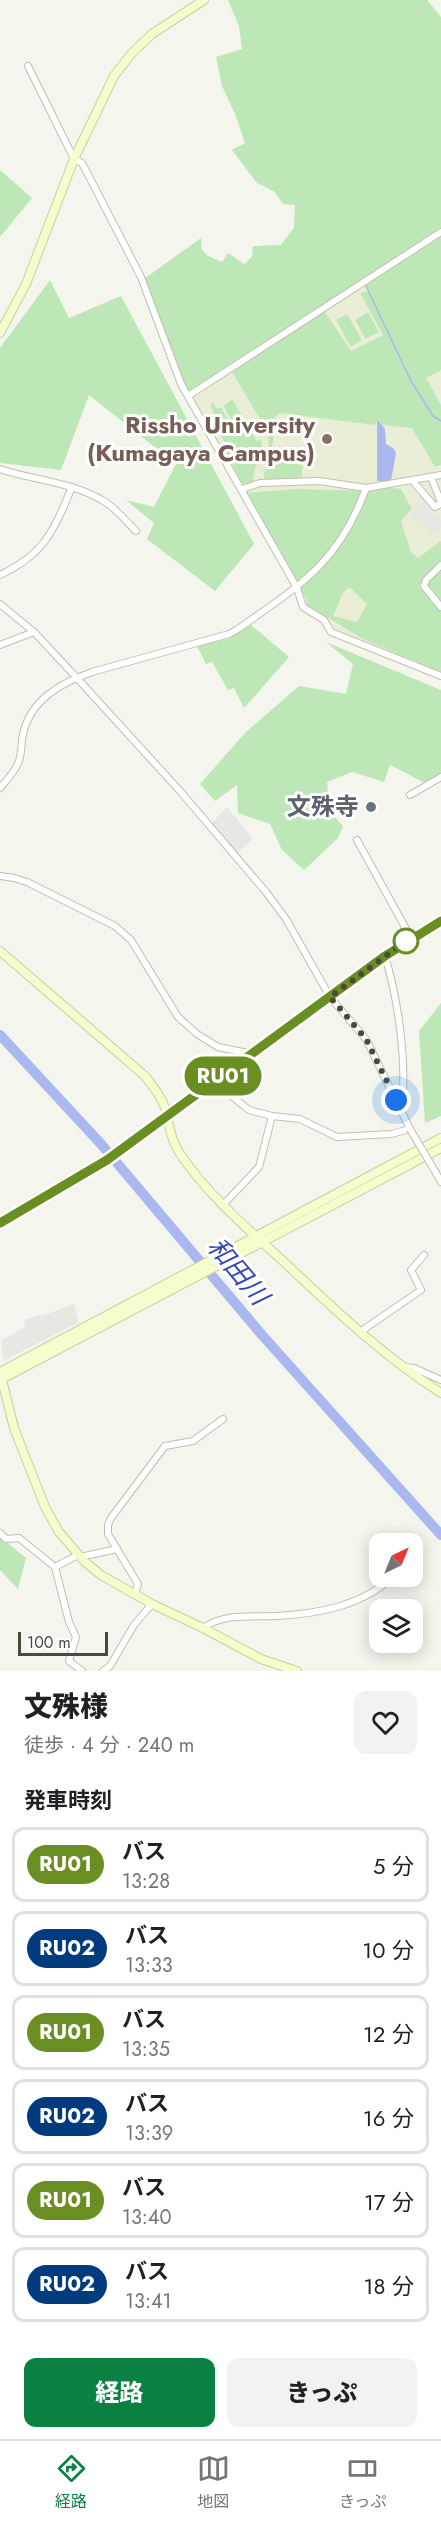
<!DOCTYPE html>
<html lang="ja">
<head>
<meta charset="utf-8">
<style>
	body { margin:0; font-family:Jost,"Noto Sans JP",sans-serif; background:#f2f2f2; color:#202124; height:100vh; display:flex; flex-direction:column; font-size:22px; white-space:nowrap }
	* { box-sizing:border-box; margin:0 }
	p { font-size:20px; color:#757577 }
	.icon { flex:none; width:33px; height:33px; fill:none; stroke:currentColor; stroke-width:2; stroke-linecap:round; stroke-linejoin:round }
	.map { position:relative; height:1671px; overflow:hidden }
	.drawer { display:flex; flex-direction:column; background:#fff; flex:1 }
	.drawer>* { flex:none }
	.badge { padding:0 12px; border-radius:20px; font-size:21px; line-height:39px }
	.needle { width:39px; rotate:43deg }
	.buttons { position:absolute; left:369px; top:1533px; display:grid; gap:12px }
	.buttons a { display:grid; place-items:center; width:54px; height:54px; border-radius:12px; background:#fff; box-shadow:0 3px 15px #0003; font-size:30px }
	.scale { position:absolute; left:18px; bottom:15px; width:90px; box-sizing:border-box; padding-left:6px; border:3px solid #494a39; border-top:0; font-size:16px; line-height:21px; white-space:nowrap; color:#494a39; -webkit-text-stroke:4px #fff; paint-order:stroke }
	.you { position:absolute; width:30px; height:30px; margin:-15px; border:4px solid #fff; border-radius:50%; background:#1a73e8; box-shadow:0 0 0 9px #1a73e833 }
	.map>.badge { position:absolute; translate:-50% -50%; box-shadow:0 0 0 3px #fff }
	h2 { padding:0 24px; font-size:22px; line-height:54px }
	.round { display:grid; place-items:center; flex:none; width:63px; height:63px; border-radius:12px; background:#f2f2f2 }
	.head { display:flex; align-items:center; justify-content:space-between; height:102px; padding:0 24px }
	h1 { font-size:28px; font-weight:800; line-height:45px }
	.cta { display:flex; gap:12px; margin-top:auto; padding:12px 24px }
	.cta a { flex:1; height:69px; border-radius:12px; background:#0b8043; color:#fff; font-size:24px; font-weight:800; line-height:69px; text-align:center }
	.cta a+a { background:#f2f2f2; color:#202124 }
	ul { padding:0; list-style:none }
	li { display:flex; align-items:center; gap:18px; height:75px; margin:0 12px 9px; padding:0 12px; border:3px solid #e0e0e0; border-radius:12px }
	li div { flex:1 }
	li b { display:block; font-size:22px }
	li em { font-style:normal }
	li .badge { min-width:66px; font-weight:700; text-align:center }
	.tabs { display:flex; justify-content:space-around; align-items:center; height:84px; border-top:2px solid #e0e0e0; background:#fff; font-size:16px; color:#757577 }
	.tabs a { display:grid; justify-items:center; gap:3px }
	.tabs .on { color:#0b8043 }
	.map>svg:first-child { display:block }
</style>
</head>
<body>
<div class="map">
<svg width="441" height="1671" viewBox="0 0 441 1671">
	<rect width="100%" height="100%" fill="#f4f5ec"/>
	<!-- education -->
	<polygon fill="#ebeed6" points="441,233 441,675 331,631 309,612 188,393"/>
	<!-- green -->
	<g fill="#bde7b7" fill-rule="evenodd">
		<polygon points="228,0 427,0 441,17 441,230 187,392 144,279 201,238 202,250 208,256 222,262 228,253 244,264 252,257 253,246 281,245 294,228 295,205 283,204 275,192 257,183 232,150 245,143 235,114 222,86 216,57 242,49 239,26"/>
		<polygon points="0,170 32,198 0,237"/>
		<polygon points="441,233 441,370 426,378 441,405 441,465 435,467 412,428 382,425 378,419 375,425 280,413 264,426 231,370 325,312 351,351 383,335 360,293 368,291 365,284"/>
		<polygon points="50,280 69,318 121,296 254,544 215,591 147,539 154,523 126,500 154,507 176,464 89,395 61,470 0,463 0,348"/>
		<polygon points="368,312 379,332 366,339 355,320"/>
		<polygon points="347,314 362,340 351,347 336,320"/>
		<polygon points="232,399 243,417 233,424 224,406"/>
		<polygon points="213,402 217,409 221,407 231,425 222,430 210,405"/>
		<path d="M241,422L249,436L253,434L257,441L261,439C265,460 253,463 253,482L242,483L225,451L228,449L220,434Z"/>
		<polygon points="275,429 272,447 314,451 303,452 302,479 264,481 264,473 270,460 268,436"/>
		<path d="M383,487L401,489L412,509L401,521L411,552L418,558L441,541V604L429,588L428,583L418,585L441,611V672L363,639L307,605V600L243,493L297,489L369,491ZM349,587L367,604L357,622L333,616L343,593Z"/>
		<polygon points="251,625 289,657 244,708 234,688 228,690 212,662 206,664 197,646 229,638"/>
		<polygon points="326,642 441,690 441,774 425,783 390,765 384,782 352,772 327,782 330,812 343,826 338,838 304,870 282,850 270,824 238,813 237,785 215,801 200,784 246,732 299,686 346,694 353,664"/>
		<polygon points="441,1003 441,1116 425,1123 419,1031"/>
		<polygon points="0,1537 26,1558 18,1589 0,1570"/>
	</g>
	<!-- parking -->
	<g fill="#e7e7e3">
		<polygon points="424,490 439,508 432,512 441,520 441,528 431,533 412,515 414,506 418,501 417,497"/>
		<polygon points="227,807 253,839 237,853 211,824"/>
		<polygon points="74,1304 79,1322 3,1361 1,1341 25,1327 24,1320 39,1315 42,1316"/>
	</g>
	<!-- water -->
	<polygon fill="#abb8ef" points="377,419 385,429 386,444 393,448 396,453 391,481 377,481"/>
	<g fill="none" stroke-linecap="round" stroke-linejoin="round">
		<!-- stream -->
		<polyline stroke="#abb8ef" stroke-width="1.5" points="365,284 411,381 433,416 441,421"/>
		<!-- river -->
		<polyline stroke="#abb8ef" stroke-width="10" points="0,1035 101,1144 262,1335 441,1535"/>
		<!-- street casing -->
		<g stroke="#bfc1ae" stroke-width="8">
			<g id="street">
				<polyline points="28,66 74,159 82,163 141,277 181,384 297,588 303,607 324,620 331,632 441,676"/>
				<polyline points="188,396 441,232"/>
				<path d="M0,469C33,480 71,482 102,500C115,507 126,521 136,531"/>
				<polyline points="412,480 435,507 440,504 440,500 431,477"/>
				<polyline points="242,489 260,483 319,481 366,488 441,475"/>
				<polyline points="441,565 426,580 424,586 441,607"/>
				<path d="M0,575C45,554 54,530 72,487"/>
				<polyline points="0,604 34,632 76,677 180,791 266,892 286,919 330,997 366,1039 410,1129 391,1134 337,1137 300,1119 272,1116 249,1110 229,1094 218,1079"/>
				<polyline points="0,645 34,632"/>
				<path d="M0,788C7,780 15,772 19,761C22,753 21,743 23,734C31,699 61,683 92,672L229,634L238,629C300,585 339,563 366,488"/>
				<polyline points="410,795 441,777"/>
				<polyline points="357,840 411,938"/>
				<polyline points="0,876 14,878 27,882 115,926 131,940 178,1017 197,1034 218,1047 253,1054"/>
				<path d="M385,956C398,999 408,1066 401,1111"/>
				<polyline points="436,1173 441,1182"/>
				<polyline points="223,1205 259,1167 272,1116"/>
				<polyline points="360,1332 421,1290 411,1270 424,1255"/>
				<polyline points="404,1367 414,1368 441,1380"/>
				<polyline points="0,1533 6,1539 19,1538 55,1567 69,1622 76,1637 69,1661 82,1671"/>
				<polyline points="80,1557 117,1549"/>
				<polyline points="55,1567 78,1555"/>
				<polyline points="135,1595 138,1584 108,1534 108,1525 111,1518 165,1446 193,1441 223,1419"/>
				<path d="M203,1628C224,1613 251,1617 275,1616C318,1614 362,1606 394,1576"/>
				<polyline points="103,1671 110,1666 134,1625 152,1604"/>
			</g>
		</g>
		<!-- secondary casing -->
		<g stroke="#c9d09b" stroke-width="10">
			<g id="secondary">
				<polyline points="0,333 26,284 74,159 114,76 132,53 152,34 204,0"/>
				<path d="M0,951L145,1076C154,1088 165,1101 167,1116C170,1131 173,1145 183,1158C210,1197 249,1230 284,1262C334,1309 383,1356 441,1393"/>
				<polyline points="0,1223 107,1160 385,956 441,921"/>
				<polyline points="0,1372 441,1138"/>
				<polyline points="1,1376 14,1428 45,1507 59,1532 85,1562 101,1575 152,1604 203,1628 261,1659 297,1671"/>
				<polyline points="0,1380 441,1148"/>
			</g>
		</g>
		<!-- street -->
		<use href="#street" stroke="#fff" stroke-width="6"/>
		<!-- secondary -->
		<use href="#secondary" stroke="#f5fdce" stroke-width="8"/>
		<!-- street-bridge casing -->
		<g stroke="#bfc1ae" stroke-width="8" stroke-linecap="butt">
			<polyline id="street-bridge" points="410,1129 436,1173"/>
		</g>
		<!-- street-bridge -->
		<use href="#street-bridge" stroke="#fff" stroke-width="6"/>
	</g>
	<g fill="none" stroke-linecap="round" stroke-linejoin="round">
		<!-- line casing -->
		<g stroke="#fff" stroke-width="14">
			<polyline id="line" points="0,1223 107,1160 385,956 441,921"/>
		</g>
		<!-- line -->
		<use href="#line" stroke="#6b8e23" stroke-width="9"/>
		<!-- walk -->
		<polyline stroke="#494a39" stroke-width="6" stroke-dasharray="0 10.8" points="396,1100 366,1039 330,997 406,941"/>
	</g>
	<!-- markers -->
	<circle fill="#8d6e63" stroke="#fff" stroke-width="2" cx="327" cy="439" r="6"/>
	<circle fill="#6b7280" stroke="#fff" stroke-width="2" cx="371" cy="807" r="6"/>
	<circle fill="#fff" stroke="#6b8e23" stroke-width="3" cx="406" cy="941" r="12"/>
	<g text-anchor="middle" stroke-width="6" stroke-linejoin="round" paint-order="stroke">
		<!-- education labels -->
		<g font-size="24" font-weight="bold" fill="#785e54" stroke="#fff" text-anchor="end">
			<text x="315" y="433">Rissho University<tspan x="315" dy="28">(Kumagaya Campus)</tspan></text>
		</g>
		<!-- worship labels -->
		<g font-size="24" font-weight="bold" fill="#5b616d" stroke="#fff" text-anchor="end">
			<text x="359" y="815">文殊寺</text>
		</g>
		<!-- water labels -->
		<g font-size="26" font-style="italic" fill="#354ab3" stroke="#fff">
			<text transform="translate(238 1271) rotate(50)" y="9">和田川</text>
		</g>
	</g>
</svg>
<div class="buttons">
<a><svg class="needle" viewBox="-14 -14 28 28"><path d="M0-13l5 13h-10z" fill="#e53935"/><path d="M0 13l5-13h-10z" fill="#757577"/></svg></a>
<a><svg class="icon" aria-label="layers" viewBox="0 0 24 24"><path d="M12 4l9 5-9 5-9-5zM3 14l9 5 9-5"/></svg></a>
</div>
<div class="scale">100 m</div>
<div class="you" style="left:396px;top:1100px"></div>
<b class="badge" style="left:223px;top:1076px;background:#6b8e23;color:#fff">RU01</b>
</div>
<section class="drawer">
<div class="head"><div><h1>文殊様</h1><p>徒歩 · 4 分 · 240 m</p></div><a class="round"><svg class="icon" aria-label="heart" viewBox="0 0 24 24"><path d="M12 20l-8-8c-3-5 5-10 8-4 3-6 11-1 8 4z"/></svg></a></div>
<h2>発車時刻</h2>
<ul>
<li><span class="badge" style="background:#6b8e23;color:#fff">RU01</span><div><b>バス</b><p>13:28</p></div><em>5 分</em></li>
<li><span class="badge" style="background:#003b80;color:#fff">RU02</span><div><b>バス</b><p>13:33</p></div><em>10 分</em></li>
<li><span class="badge" style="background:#6b8e23;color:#fff">RU01</span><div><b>バス</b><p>13:35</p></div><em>12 分</em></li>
<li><span class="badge" style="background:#003b80;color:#fff">RU02</span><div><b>バス</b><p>13:39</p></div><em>16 分</em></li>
<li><span class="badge" style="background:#6b8e23;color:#fff">RU01</span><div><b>バス</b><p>13:40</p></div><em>17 分</em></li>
<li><span class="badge" style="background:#003b80;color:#fff">RU02</span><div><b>バス</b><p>13:41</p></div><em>18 分</em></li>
</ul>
<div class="cta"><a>経路</a><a>きっぷ</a></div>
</section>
<nav class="tabs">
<a class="on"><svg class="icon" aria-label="directions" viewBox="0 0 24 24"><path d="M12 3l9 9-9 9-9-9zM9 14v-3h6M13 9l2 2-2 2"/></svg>経路</a>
<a><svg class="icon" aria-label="map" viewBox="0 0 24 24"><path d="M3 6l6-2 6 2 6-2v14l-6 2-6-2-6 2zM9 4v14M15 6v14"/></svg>地図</a>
<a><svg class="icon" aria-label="tickets" viewBox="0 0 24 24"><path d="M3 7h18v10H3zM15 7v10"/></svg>きっぷ</a>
</nav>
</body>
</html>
